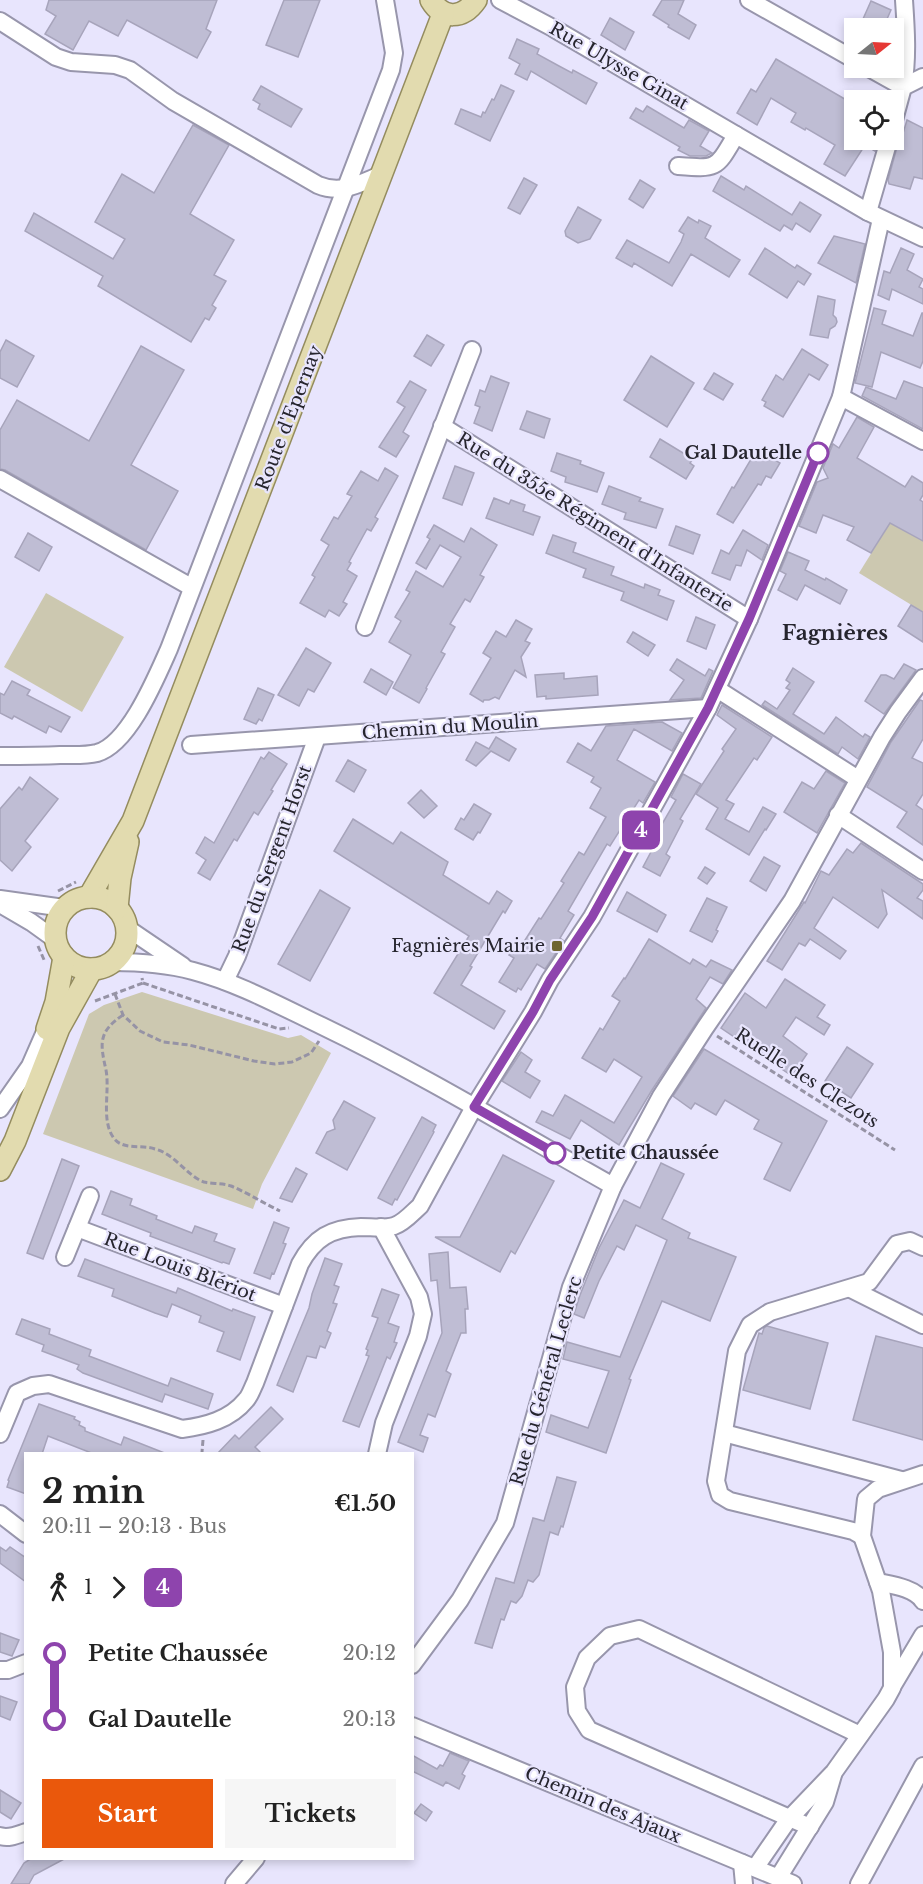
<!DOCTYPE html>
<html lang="en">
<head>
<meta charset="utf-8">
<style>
	body { margin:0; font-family:"Libre Baskerville",serif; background:#f6f6f6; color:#222; height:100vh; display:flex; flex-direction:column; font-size:22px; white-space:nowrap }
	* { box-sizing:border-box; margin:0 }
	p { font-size:20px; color:#767676 }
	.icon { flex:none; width:33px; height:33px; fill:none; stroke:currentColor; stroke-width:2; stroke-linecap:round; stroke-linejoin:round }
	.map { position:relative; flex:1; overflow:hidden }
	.details { position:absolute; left:24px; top:1452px; width:390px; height:408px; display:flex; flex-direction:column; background:#fff; border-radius:0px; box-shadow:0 3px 9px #0003 }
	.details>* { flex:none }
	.badge { padding:0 12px; border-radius:9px; font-size:21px; line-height:39px }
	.needle { width:39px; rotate:72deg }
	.fabs { position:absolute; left:844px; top:18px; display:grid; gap:12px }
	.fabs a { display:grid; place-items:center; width:60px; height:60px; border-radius:0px; background:#fff; box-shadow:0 3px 9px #0003; font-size:30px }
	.map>.badge { position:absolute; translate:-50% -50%; box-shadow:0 0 0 3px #fff }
	.legs { display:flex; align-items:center; gap:9px; height:66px; padding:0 18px; font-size:20px }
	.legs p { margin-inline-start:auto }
	.summary { display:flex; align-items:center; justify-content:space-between; height:102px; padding:0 18px }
	h1 { font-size:33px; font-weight:700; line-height:45px }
	.primary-button { display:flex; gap:12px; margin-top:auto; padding:12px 18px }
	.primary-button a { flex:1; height:69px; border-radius:0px; background:#ea580c; color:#fff; font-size:24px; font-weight:700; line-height:69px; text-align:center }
	.primary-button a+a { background:#f6f6f6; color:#222 }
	ul { padding:0 18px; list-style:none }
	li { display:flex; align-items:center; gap:21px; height:66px; font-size:22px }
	li i { display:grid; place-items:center; width:9px; height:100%; margin:0 8px; background:currentColor }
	li i::after { content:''; width:15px; height:15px; margin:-8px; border:4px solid; border-radius:50%; background:#fff }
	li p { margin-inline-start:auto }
	li:first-child i { background:linear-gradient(#0000 50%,currentColor 0) }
	li:last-child i { background:linear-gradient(currentColor 50%,#0000 0) }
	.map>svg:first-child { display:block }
</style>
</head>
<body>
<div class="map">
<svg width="923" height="1884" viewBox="0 0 923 1884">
	<rect width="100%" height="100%" fill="#e8e5fd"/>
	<!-- green -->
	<g fill="#ccc8b0">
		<polygon points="890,523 923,541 923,612 859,573"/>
		<polygon points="46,593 124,637 82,712 4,667"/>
		<polygon points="142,992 288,1038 301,1035 331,1053 262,1184 253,1209 43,1134 89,1014 104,1005"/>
	</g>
	<!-- building -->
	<g fill="#bfbdd4" stroke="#a7a4bb" stroke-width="1.5">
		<polygon points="49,0 217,0 206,29 211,32 197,58 127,20 118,36 89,21 73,50 45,34 56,16 46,10"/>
		<polygon points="284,0 320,0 298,57 266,45"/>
		<polygon points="662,0 684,0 678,14 696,25 689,39 668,27 669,25 653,15"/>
		<polygon points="871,1 891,10 883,28 859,28"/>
		<polygon points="610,18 634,32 625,50 601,35"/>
		<polygon points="517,39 539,49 537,54 559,66 572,73 573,70 597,83 586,104 531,71 527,80 515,74 520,64 509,58"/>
		<polygon points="776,59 855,105 855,140 878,140 875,151 865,145 845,176 824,164 835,145 806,128 805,130 791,122 796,113 771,98 757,125 737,113 751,89 756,92"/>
		<polygon points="501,85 514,91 490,141 455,124 461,109 481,117 483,112 485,113 492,99 494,100"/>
		<polygon points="261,86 302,109 291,127 258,109 260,104 253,100"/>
		<polygon points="647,106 684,128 689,120 709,131 700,146 712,153 706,156 690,156 678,150 680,147 630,118 636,108 643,112"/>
		<polygon points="907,120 923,128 923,179 914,177 910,189 889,184 888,180 899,140 901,140"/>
		<polygon points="193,125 229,145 190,214 234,240 214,275 226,281 212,305 216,308 209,320 205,318 191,342 98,286 103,276 25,231 34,213 113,259 125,239 95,222 122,174 154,193"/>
		<polygon points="721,176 744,190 746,186 792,215 800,202 821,215 810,232 796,223 792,230 784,225 780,231 713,191"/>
		<polygon points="524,178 537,185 520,214 508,208"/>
		<polygon points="640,180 655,189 643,208 629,199"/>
		<polygon points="578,207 601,220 590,239 578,243 566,236 565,231"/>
		<polygon points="688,217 698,223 699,220 711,226 705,238 740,260 729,277 691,254 672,286 634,263 632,267 616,258 627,240 669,263 681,242 684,234 679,231"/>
		<polygon points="834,236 865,244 856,283 818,263"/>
		<polygon points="765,248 795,268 797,265 811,274 804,285 798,281 787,298 749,274"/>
		<polygon points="901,248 914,254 907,270 923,279 919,287 923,289 923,304 892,289 889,300 878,295 884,271 890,273"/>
		<polygon points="818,296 835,300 833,315 836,318 837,322 835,326 830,329 828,338 810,335"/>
		<polygon points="874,308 886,311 882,324 913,336 922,313 923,313 923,361 920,368 881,352 872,387 855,383"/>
		<polygon points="427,335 444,345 431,366 414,356"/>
		<polygon points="6,340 34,356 17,387 0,378 0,352"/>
		<polygon points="141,346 184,370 131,465 178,491 146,550 5,470 0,469 0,430 17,400 89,441"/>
		<polygon points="802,349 828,365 819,380 809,374 783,417 764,406 766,402 762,400 776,375 783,380"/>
		<polygon points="651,356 694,383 667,427 624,400"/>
		<polygon points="714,373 733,384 723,400 704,389"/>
		<polygon points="491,376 509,383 492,431 474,423 480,407 475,405 480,390 485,392"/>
		<polygon points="410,381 426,390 403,432 409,436 396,457 379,447 405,407 397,402"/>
		<polygon points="904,381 923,388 923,429 862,396 866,387 896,399"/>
		<polygon points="527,411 550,419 544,438 520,429"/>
		<polygon points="857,417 874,427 857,458 905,487 912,476 923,483 923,495 920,500 923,502 923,541 890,523 871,553 847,540 854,527 823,515 816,533 799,526 817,482 828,478 823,468 833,444 839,448"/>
		<polygon points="660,439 693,459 690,463 694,466 686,479 650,457"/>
		<polygon points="757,449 780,463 771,478 766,476 761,485 758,484 733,523 717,514 732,487 734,488"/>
		<polygon points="557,453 581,461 580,464 604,473 597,492 565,482 566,477 551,471"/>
		<polygon points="455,466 474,473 462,505 443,498"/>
		<polygon points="385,468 398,476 375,517 378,519 371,531 367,529 349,562 351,563 347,570 357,576 343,602 347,604 339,616 329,610 325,617 300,603 315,577 312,575 329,545 321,540 334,517 338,519 352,496 347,494 361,471 378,481"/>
		<polygon points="609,486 641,498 639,501 663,509 656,528 624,519 626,513 602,504"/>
		<polygon points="494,498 509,504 511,500 525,505 523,511 540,517 533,535 486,518"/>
		<polygon points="434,525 464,542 471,528 497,545 480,575 484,577 470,602 465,599 450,624 455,627 441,652 445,654 426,688 427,689 419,703 393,688 411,655 389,642 401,621 395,617 410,592 406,590 416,571 443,587 461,557 440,545 426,569 416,563 430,539 427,537"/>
		<polygon points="676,526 700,535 693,554 669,545"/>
		<polygon points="743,530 768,545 762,560 747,550 741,566 736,565 730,580 712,573 721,550 729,554"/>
		<polygon points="28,533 52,547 39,571 15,557"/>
		<polygon points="553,535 576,543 573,552 614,567 611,575 644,588 645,584 660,590 658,595 674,601 667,620 621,600 624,592 583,577 586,569 546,553"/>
		<polygon points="788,552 809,561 805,570 825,580 826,578 847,590 840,604 805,585 797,600 778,590 786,574 780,571"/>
		<polygon points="911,605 923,612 923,642 898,626"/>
		<polygon points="696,617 715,625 706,649 687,641"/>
		<polygon points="516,620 532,629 525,641 530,643 521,657 526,677 515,670 499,699 495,697 489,700 484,700 483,702 470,694 491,658 483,653 496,631 506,637"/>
		<polygon points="633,632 655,645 648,656 627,642"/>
		<polygon points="306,648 331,663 314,692 308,689 299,706 278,695"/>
		<polygon points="677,659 705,676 709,669 713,671 701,698 670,700 684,680 670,670"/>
		<polygon points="904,664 916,670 884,714 865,701 881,675 886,675 894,679"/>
		<polygon points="793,668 814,682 793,714 824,734 836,717 863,737 865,734 870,737 858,759 842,747 838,754 762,705 765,701 777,709 790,690 786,688 790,683 786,680"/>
		<polygon points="371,669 393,682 386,695 364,682"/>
		<polygon points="564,673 564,679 597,676 598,695 546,699 546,696 537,697 535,675"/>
		<polygon points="12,681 30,690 27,695 70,717 61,732 49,726 46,733 14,716 12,719 0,713 0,693 4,695"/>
		<polygon points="258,688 274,695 262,721 259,719 256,724 244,719"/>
		<polygon points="920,700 923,701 923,739 912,758 923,763 923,794 916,805 923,810 923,845 897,827 907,812 867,787 891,742"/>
		<polygon points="722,705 772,737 757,760 754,758 726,800 734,804 725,819 749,832 763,807 776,814 766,830 765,829 749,855 706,829 718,808 696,794 724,751 722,749 736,729 717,715"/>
		<polygon points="662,722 682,733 672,751 634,729 617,760 655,782 643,803 639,800 610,846 607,844 568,911 574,915 560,938 564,941 545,969 537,964 521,990 518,988 516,992 499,982 514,958 509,955 516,945 520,948 539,918 541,919 564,883 561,881 579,852 584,855 606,817 590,808 601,788 591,782 594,777 567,762 578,743 591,751 606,726"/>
		<polygon points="496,737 516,749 509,761 491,751 476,766 466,760 476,742 489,749"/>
		<polygon points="269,752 287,764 271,790 273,791 258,815 254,812 237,841 234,839 210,880 198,873 206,860 196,853 205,837 214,843 254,770 261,757 264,759"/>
		<polygon points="348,760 366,770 354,792 336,781"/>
		<polygon points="826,771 845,783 817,833 784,812 802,782 814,789"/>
		<polygon points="683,774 701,784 680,819 683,821 666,854 670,857 660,876 643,867 661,833 658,831 676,800 671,797"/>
		<polygon points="30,777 58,799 25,841 31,847 12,871 0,860 0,809 19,787 22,790"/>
		<polygon points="421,790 437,806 424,818 408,803"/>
		<polygon points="474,804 491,814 480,833 478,832 473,840 455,829 461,818 464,820"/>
		<polygon points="353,819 393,844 401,832 448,862 443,875 489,904 497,891 512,901 505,913 503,911 470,966 472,967 461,985 505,1011 494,1029 434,993 469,936 334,851"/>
		<polygon points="861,843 923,884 923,890 917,898 923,901 923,919 882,890 887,914 878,928 833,897 814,928 846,951 840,959 810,939 805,946 799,943 782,970 767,961 804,902 805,903 821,871 829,875 847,849 853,853"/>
		<polygon points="764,857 780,866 766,891 750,881"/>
		<polygon points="705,867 715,873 707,884 698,878"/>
		<polygon points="320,890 350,908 310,981 278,964"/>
		<polygon points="627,892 666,915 657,932 617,911"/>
		<polygon points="707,898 727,907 716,930 718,931 712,942 690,931"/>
		<polygon points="649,939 690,964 693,959 706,967 711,960 732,970 723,984 710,977 696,999 706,1008 652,1090 619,1145 581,1120 570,1139 536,1122 542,1111 553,1116 565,1095 614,1123 642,1077 614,1059 606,1072 582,1058 600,1028 603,1030 620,1001 612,996 624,978 625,979"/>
		<polygon points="785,979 825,1005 817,1017 830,1025 824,1035 796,1017 783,1036 807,1054 792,1076 721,1028 745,993 766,1008"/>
		<polygon points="847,1047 873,1064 851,1098 825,1081"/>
		<polygon points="704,1049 827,1121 790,1191 764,1179 782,1143 754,1129 759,1120 725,1100 716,1115 695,1103 691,1109 673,1096"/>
		<polygon points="521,1052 532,1060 525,1072 540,1081 530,1098 502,1081"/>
		<polygon points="344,1101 375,1118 347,1170 316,1153 327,1132 335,1129 333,1120"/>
		<polygon points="422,1117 436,1125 433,1131 434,1132 397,1200 395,1199 392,1205 378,1198"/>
		<polygon points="503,1155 554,1181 515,1254 511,1251 500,1272 435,1237 460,1237"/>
		<polygon points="62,1159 79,1166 43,1259 27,1253"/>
		<polygon points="661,1163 684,1174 662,1219 690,1233 688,1238 736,1257 710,1321 662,1301 629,1379 631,1380 606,1453 546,1432 551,1415 588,1428 609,1371 563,1359 567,1342 620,1357 624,1347 667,1240 636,1225 624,1250 617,1246 599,1281 584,1318 574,1314 580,1295 599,1248 624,1200 640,1208"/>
		<polygon points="296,1168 307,1174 292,1202 280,1198"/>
		<polygon points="111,1191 132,1199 130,1205 157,1216 156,1219 192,1233 195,1226 217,1234 214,1241 235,1249 229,1264 223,1262 222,1263 150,1236 151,1233 102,1214"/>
		<polygon points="274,1222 289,1228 283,1243 286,1244 274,1274 272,1273 270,1279 254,1273"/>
		<polygon points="448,1252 450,1288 466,1287 468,1309 465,1309 466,1333 461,1333 446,1371 451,1374 435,1417 428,1414 420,1435 428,1438 423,1452 398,1442 442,1333 437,1280 431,1281 429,1254"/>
		<polygon points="325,1258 342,1264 334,1285 339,1287 333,1303 337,1304 327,1331 331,1333 325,1348 320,1346 316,1358 307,1356 293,1392 277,1385 309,1308 312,1294"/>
		<polygon points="85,1259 176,1293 178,1288 232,1311 233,1309 255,1317 240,1360 217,1351 224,1332 199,1322 201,1316 172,1304 167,1317 155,1313 112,1296 114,1289 78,1276"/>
		<polygon points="382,1289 399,1295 388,1323 399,1327 394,1342 397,1343 390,1359 387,1357 359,1427 343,1421 369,1356 366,1355 368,1350 366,1349 378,1318 372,1316"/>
		<polygon points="22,1319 50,1329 49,1334 91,1350 89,1356 168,1386 171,1378 213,1394 208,1409 165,1394 162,1402 83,1373 77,1369 79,1365 42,1351 44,1345 16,1334"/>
		<polygon points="767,1326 828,1343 810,1409 743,1390 759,1333 762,1334 764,1328"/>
		<polygon points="876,1336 923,1348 923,1440 853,1420"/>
		<polygon points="39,1404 75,1417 74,1419 80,1422 79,1425 85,1428 85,1431 121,1445 124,1437 167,1454 94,1454 48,1436 42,1454 26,1454 26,1494 7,1487 9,1481 8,1480"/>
		<polygon points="271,1407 283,1419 255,1447 262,1454 217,1454 235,1435 239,1439"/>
		<polygon points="557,1477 576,1482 563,1527 561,1526 558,1535 550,1532 539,1575 533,1582 528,1580 522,1596 516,1603 511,1601 504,1620 501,1619 492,1648 475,1643 496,1578 514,1583 533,1518 544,1521"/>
		<polygon points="0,1547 6,1551 10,1547 26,1558 26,1582 0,1563"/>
		<polygon points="0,1633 19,1640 12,1656 0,1652"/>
		<polygon points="0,1696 17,1702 10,1720 0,1716"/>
		<polygon points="450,1753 469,1761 462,1774 465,1776 459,1789 446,1782 443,1786 412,1771 412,1755 437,1769 440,1765 443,1766"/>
		<polygon points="0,1790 21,1803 11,1819 0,1812"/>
		<polygon points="421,1804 432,1812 426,1821 414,1813"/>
		<polygon points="32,1858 66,1858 34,1875 29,1884 11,1884 24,1863"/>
	</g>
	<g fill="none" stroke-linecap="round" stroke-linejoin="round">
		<!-- minor casing -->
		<g stroke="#9896ac" stroke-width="20">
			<g id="minor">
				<polyline points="500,0 553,28 868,212 923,238"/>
				<polyline points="749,0 855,60"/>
				<path d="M0,21L56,57L71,62L115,65L130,70L173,101L318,185C342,195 360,183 383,174"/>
				<path d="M869,68L903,87C908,58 906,29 904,0"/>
				<polyline points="894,120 903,87 923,77"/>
				<path d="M678,166C718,169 716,169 736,135"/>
				<polyline points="868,212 889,140"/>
				<polyline points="841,397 923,441"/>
				<polyline points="442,426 749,619"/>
				<polyline points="0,479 191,587"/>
				<polyline points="365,627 472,350"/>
				<polyline points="717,689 858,779"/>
				<polyline points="191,745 708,708"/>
				<path d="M0,756C20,756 40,756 60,755C72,755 85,756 97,753C129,744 156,678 169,649L391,70L394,53L385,0"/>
				<polyline points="838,815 923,871"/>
				<polyline points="0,899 64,908"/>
				<polyline points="0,904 31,922 56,940"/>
				<polyline points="127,928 183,966"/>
				<path d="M112,962C139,962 167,964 193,971C238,983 280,1006 322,1026C422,1074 517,1132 613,1186"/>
				<polyline points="225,981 237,956 317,737"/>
				<polyline points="0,1109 30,1066 48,1025"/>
				<polyline points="77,1228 284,1306"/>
				<polyline points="65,1257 90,1196"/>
				<polyline points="851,1289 923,1325"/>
				<polyline points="724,1433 901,1480"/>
				<path d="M0,1434L17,1393L33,1386L49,1384L182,1429C205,1426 230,1420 246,1400C250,1396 252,1389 255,1383L300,1264C314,1238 331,1228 361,1227C372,1227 384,1229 394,1226C404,1223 413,1212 420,1206L474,1107L533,1012L550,980L592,917L708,708L749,619L841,397L881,219"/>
				<polyline points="377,1454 384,1423 418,1336 423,1314 419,1297 381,1227"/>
				<polyline points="0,1514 26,1534"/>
				<polyline points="862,1536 853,1531 730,1501 720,1495 716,1481 737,1351 750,1325 770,1312 869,1282 897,1244 910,1241 923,1247"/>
				<path d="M878,1582C892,1585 915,1588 923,1601"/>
				<polyline points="412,1665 460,1600 505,1523 571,1287 613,1186 661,1096 705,1028 792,901 882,737 898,712 923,678"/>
				<polyline points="0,1670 8,1670 26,1663"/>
				<polyline points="892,1687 923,1635"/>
				<polyline points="412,1726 793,1884"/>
				<polyline points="810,1827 589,1730 577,1711 575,1687 587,1658 610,1636 639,1629 860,1735"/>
				<path d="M0,1836C9,1839 17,1835 26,1832"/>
				<polyline points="742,1863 744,1884"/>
				<polyline points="755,1868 788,1820 834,1772 886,1699 892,1688 892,1652 881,1591 862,1536 866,1499 878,1489 923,1474"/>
				<polyline points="778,1878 825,1802 833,1775"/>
				<polyline points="234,1884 256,1858"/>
				<polyline points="859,1884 923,1766"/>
			</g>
		</g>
		<!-- major casing -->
		<g stroke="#948c5f" stroke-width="24">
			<g id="major">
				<path d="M431,0C443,20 463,19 476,0"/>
				<polyline points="89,897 133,821 443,14"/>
				<circle cx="91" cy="933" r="36"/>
				<polyline points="117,908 120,878 128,842"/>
				<polyline points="47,1029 56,1002 64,957"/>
				<polyline points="0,1170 15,1141 59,1028 92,969"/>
			</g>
		</g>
		<!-- path -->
		<g stroke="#9693a5" stroke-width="3" stroke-dasharray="6 3" stroke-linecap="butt">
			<polyline points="58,891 76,882"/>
			<polyline points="38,946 45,962"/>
			<polyline points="143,983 279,1029 289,1028"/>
			<polyline points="115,994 123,1015 140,1031 163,1042 189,1045 254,1061 275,1064 292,1062 311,1053 319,1041"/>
			<polyline points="95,1001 143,983 142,978"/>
			<path d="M123,1015C98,1032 100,1043 106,1070C110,1091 101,1119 113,1137C122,1151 141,1144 155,1149C175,1154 187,1176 204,1182C212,1184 222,1183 231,1186C248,1193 263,1203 280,1211"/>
			<polyline points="717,1036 895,1150"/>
			<polyline points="203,1440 202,1452 203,1454"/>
		</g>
		<!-- minor -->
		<use href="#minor" stroke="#fff" stroke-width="16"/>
		<!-- major -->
		<use href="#major" stroke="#e2dbaf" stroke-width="21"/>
	</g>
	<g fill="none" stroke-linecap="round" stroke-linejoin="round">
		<!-- line-1 casing -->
		<g stroke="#fff" stroke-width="14">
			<polyline id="line-1" points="555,1153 474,1107 533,1012 550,980 592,917 708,708 749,619 818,453"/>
		</g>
		<!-- line-1 -->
		<use href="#line-1" stroke="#8e44ad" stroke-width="9"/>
	</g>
	<!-- markers -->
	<g fill="#fff" stroke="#8e44ad" stroke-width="3">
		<circle cx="818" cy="453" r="10"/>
		<circle cx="555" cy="1153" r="10"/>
	</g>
	<rect fill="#6f6632" stroke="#e8e5fd" stroke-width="2" x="551" y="940" width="12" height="12" rx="3"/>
	<g text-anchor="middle" stroke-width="4.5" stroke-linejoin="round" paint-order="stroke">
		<!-- street labels -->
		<g font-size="18" fill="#26252e" stroke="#e8e5fd">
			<text transform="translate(619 66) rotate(30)" y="6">Rue Ulysse Ginat</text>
			<text transform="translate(289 418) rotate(-69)" y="6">Route d'Epernay</text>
			<text transform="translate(595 522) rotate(32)" y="6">Rue du 355e Régiment d'Infanterie</text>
			<text transform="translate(450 727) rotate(-4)" y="6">Chemin du Moulin</text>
			<text transform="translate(272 859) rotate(-70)" y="6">Rue du Sergent Horst</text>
			<text transform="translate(807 1078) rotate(33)" y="6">Ruelle des Clezots</text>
			<text transform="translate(180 1267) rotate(21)" y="6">Rue Louis Blériot</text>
			<text transform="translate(546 1381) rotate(-74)" y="6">Rue du Général Leclerc</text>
			<text transform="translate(603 1805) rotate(23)" y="6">Chemin des Ajaux</text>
		</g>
		<!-- stop labels -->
		<g font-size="18" font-weight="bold" fill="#26252e" stroke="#e8e5fd" text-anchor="end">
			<text x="802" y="459">Gal Dautelle</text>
			<text x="572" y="1159" text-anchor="start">Petite Chaussée</text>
		</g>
		<!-- poi labels -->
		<g font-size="18" fill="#26252e" stroke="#e8e5fd" text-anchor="end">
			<text x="545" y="952">Fagnières Mairie</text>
		</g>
		<!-- quarter labels -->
		<g font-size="21" font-weight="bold" fill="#26252e" stroke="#e8e5fd">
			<text x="835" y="640">Fagnières</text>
		</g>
	</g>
</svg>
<div class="fabs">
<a><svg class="needle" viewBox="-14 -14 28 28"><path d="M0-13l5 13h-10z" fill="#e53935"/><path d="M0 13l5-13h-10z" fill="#767676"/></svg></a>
<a><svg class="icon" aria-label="locate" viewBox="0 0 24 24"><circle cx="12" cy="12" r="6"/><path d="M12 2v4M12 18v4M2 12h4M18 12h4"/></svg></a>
</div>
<b class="badge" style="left:641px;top:830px;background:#8e44ad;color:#fff">4</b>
<section class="details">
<div class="summary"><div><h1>2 min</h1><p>20:11 – 20:13 · Bus</p></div><b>€1.50</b></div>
<div class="legs"><svg class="icon" aria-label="walk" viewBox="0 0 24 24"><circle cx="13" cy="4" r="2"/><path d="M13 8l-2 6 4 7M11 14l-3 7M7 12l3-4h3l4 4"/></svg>1<svg class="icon" aria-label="forward" viewBox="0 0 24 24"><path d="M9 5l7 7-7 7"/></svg><b class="badge" style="background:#8e44ad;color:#fff">4</b></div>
<ul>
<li><i style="color:#8e44ad"></i><b>Petite Chaussée</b><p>20:12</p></li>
<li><i style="color:#8e44ad"></i><b>Gal Dautelle</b><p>20:13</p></li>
</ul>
<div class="primary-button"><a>Start</a><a>Tickets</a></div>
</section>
</div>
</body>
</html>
